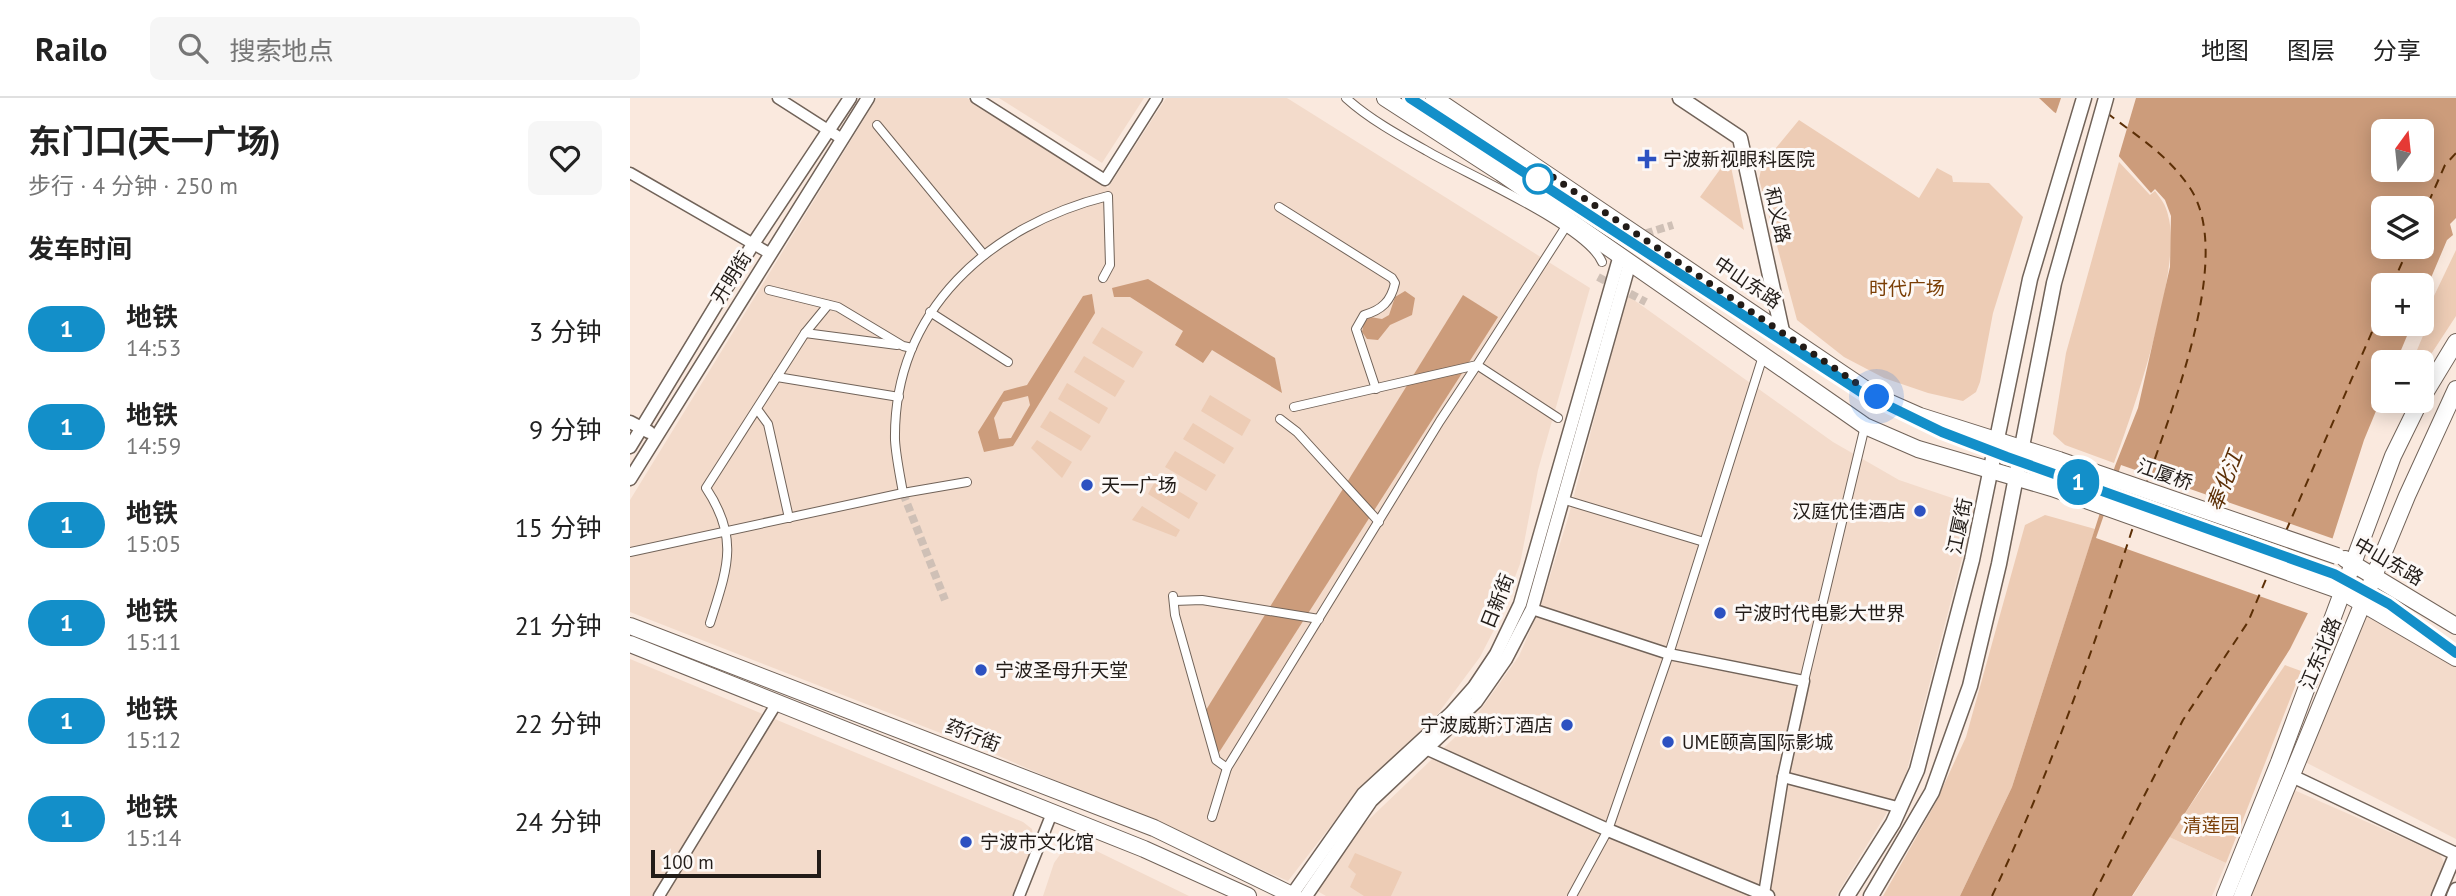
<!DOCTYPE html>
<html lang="zh">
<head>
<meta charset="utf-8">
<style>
	body { margin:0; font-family:"PT Sans","Noto Sans SC",sans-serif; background:#f6f6f6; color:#222; height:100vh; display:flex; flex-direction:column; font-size:26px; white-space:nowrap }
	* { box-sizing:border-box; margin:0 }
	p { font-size:23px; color:#767676 }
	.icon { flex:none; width:38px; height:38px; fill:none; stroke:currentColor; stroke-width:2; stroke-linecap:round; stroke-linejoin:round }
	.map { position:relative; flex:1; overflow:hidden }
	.sheet { display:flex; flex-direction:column; background:#fff; width:630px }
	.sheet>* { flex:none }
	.badge { padding:0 14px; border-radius:23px; font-size:24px; line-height:46px }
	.needle { width:46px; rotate:15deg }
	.tools { position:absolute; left:1741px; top:21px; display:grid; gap:14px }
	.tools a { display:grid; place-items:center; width:63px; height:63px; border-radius:10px; background:#fff; box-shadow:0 4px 18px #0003; font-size:35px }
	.scale { position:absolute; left:21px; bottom:18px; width:170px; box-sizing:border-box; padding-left:7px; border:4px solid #221c18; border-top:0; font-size:19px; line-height:24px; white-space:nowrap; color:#221c18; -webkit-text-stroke:5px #fdf9f7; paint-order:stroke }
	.you { position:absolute; width:35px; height:35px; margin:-18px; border:5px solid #fff; border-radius:50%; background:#1a73e8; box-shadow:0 0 0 10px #1a73e833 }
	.map>.badge { position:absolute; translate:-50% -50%; box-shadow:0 0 0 4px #fff }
	h2 { padding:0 28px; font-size:26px; line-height:63px }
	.round { display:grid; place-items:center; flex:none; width:74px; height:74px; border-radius:10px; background:#f6f6f6 }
	.head { display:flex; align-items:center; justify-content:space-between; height:119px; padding:0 28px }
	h1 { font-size:33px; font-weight:700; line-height:52px }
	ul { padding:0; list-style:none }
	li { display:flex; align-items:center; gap:21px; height:98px; padding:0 28px }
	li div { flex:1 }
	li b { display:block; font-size:26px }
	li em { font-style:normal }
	li .badge { min-width:77px; font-weight:700; text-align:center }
	header { display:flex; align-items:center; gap:42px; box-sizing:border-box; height:98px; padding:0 35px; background:#fff; border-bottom:2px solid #e0e0e0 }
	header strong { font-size:33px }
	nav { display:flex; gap:38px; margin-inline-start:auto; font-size:24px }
	.search { width:490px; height:63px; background:#f6f6f6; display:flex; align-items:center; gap:18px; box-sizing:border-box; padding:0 24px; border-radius:10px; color:#767676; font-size:26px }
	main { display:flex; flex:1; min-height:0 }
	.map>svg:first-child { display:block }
</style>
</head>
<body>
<header>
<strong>Railo</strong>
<div class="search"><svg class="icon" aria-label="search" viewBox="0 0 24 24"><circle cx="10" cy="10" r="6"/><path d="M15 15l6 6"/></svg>搜索地点</div>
<nav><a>地图</a><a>图层</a><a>分享</a></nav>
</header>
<main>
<section class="sheet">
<div class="head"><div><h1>东门口(天一广场)</h1><p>步行 · 4 分钟 · 250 m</p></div><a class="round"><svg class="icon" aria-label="heart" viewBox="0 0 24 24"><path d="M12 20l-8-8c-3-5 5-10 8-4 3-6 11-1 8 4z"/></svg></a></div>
<h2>发车时间</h2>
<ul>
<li><span class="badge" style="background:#138fc9;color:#fff">1</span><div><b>地铁</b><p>14:53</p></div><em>3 分钟</em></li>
<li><span class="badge" style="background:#138fc9;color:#fff">1</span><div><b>地铁</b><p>14:59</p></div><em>9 分钟</em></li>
<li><span class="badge" style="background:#138fc9;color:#fff">1</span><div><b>地铁</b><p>15:05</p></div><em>15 分钟</em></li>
<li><span class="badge" style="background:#138fc9;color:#fff">1</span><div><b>地铁</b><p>15:11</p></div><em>21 分钟</em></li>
<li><span class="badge" style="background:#138fc9;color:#fff">1</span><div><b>地铁</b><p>15:12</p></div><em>22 分钟</em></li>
<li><span class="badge" style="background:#138fc9;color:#fff">1</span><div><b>地铁</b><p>15:14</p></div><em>24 分钟</em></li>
</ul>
</section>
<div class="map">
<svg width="1826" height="798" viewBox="0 0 1826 798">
	<rect width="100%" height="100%" fill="#fae9de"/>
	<!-- built -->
	<g fill="#f3dbcb">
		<polygon points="247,0 337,0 478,90 536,0 657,0 960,190 908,372 890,466 866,528 850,559 807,617 721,702 658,783 362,655 0,514 0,402"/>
		<polygon points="369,0 514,0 472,65"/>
		<polygon points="997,197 1203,344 1269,382 1334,404 1344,414 1273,688 1206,798 696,798 684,791 731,729 844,621 889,558 910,510 938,420"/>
		<polygon points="1735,511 1826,567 1826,741 1675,664"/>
		<polygon points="0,561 393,724 402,731 404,745 383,798 0,798"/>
		<polygon points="1664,692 1810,756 1814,765 1813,774 1802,798 1616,798"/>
		<polygon points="1539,739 1596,765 1582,798 1503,798"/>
		<polygon points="440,743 450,745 559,798 413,798 424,765"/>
	</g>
	<!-- green -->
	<g fill="#edccb5">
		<polygon points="1169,22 1289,100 1307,70 1322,78 1323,84 1359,85 1393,119 1363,215 1350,284 1346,294 1333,303 1298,295 1254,280 1214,259 1167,222 1129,81 1132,67"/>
		<polygon points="1099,59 1114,132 1070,99"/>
		<path d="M1489,64L1520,97L1525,93C1531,101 1536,107 1538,117C1553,167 1504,313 1484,365L1435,347L1423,336L1436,255Z"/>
		<polygon points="1826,152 1826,218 1792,270 1792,264 1782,264 1795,233 1793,221"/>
		<polygon points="472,229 513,254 503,270 462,245"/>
		<polygon points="454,258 495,283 485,299 444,274"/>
		<polygon points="437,285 478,310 469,326 428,301"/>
		<polygon points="580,297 621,322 612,338 571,313"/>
		<polygon points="420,313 461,338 451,353 410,329"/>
		<polygon points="563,325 604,350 594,366 553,341"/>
		<polygon points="407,342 442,364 432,380 401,350"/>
		<polygon points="545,353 586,377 576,393 535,369"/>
		<polygon points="527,380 568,405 559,421 518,396"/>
		<polygon points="512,408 550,432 546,439 502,422"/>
		<polygon points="1415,417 1465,431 1382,689 1330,798 1253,798 1305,706 1336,639 1395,427"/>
		<polygon points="1655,567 1671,573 1596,765 1539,739"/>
		<polygon points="725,755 772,774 761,798 734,798 720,789 726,776 718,769"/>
	</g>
	<!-- water -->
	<g fill="#cc9c7b" fill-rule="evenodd">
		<path d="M1409,0H1826V120L1820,126L1823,137L1817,142L1792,201V187H1754V226H1782L1766,264H1754L1753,296L1734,342L1680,511L1660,551L1502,798H1330L1382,689L1485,368L1508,310L1540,169L1541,118L1535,102L1525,91L1521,95L1479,47L1424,14ZM1754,33H1792V72H1754ZM1754,110H1792V149H1754Z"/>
		<polygon points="518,181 645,260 652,295 582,252 573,265 545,247 553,233 500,199 484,199 482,190"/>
		<polygon points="775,193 785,200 782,217 760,227 748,242 737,241 732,234 734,224 740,219 752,221 759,217 765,199"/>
		<path d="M462,196L465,215L383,348L354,354L348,334L374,293L397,287L453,198ZM398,298L400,307L381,340L369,341L364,320L373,304Z"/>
		<polygon points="833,197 868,219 588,656 576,612"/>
	</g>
	<!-- pier -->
	<g fill="#fae9de">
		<polygon points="1431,0 1506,0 1488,61 1477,50 1425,18"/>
		<polygon points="1491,367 1704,441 1680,516 1466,440"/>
	</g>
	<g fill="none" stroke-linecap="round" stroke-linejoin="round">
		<!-- ferry -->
		<g stroke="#5c2f06" stroke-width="2" stroke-dasharray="9 7" stroke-linecap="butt">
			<path d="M1477,15C1507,38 1539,58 1560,90C1605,158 1541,311 1517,384"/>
			<polyline points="1792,119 1815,67 1826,55"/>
			<polyline points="1762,187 1779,149"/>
			<polyline points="1508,414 1512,399"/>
			<polyline points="1656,433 1754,206"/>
			<polyline points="1644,462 1652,445"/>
			<path d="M1362,798C1419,678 1463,552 1504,426"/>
			<polyline points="1463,798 1553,622 1618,524 1639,474"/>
		</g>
		<!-- pedestrian-tunnel -->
		<g stroke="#cfc0b6" stroke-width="8" stroke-dasharray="8 4" stroke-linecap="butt">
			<polyline points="996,162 1004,139 1043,127"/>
			<polyline points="968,179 1016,204"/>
			<polyline points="273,395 315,502"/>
		</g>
		<!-- pedestrian casing -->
		<g stroke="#716359" stroke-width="10">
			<g id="pedestrian">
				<path d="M716,0C739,21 770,38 797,53C834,75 957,128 972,164"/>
				<polyline points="247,27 354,157"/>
				<path d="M649,109L762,180L765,185C761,203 752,212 734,217L726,231L746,291"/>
				<polyline points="139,192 208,209 273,248 282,250"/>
				<polyline points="198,207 175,235 267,247"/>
				<polyline points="300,214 378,264"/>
				<polyline points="147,279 269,299"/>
				<polyline points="664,309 847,267 935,130"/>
				<polyline points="127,311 138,326 159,420"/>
				<polyline points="650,321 667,334 749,424"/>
				<path d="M273,395C270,377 266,359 265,342C263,212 361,127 478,98L480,167L473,180"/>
				<polyline points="935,402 1074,444"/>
				<polyline points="0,454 273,395 337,384"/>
				<polyline points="543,498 545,517 586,662 597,670"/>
				<polyline points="544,503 572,502 689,521"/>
				<path d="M80,525C97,471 110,441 76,390L175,235"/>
				<polyline points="1174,583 1235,328"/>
				<polyline points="582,719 597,670 810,323 847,267 928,320"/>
				<polyline points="942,798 978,732 1039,556 1133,258"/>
			</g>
		</g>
		<!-- minor casing -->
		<g stroke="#716359" stroke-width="13">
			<g id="minor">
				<polyline points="148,0 212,41"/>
				<polyline points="346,0 475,82 527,0"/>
				<polyline points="0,75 139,155"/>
				<polyline points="902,511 1039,556 1174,583 1153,679 1134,796"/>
				<polyline points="1153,679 1271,710"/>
				<polyline points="29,798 148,603"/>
				<polyline points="389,798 422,715"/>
			</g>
		</g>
		<!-- tertiary casing -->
		<g stroke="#716359" stroke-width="15">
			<g id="tertiary">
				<polyline points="0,324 19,334"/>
				<polyline points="0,349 123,146 220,0"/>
				<polyline points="0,381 238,0"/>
				<polyline points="798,651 978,732 1138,798"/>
				<polyline points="1662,678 1826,756"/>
				<polyline points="661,798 733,696 821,615 844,589 866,556 890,506 990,157"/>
				<polyline points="676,798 741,703 846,604 876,561 902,511 1000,164"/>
				<polyline points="1808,798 1826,755"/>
				<polyline points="1823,798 1826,791"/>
			</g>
		</g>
		<!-- secondary casing -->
		<g stroke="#716359" stroke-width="17">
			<g id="secondary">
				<polyline points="1050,0 1110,40 1152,233"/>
				<polyline points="1217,798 1263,725 1287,672 1342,462 1400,181 1454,0"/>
				<polyline points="1241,798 1302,694 1340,588 1369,466 1424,185 1476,0"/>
			</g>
		</g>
		<!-- primary casing -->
		<g stroke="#716359" stroke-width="18">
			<g id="primary">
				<polyline points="755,0 871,75 1235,328 1288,351 1422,390 1711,493 1826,560"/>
				<polyline points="804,0 1247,299 1290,318 1429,362"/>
				<polyline points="1792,300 1826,244"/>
				<polyline points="1715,461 1826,528"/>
				<polyline points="0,528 524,730 664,798"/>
				<polyline points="0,546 514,751 618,798"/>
				<polyline points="1595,798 1649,664 1763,358 1790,303"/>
				<polyline points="1612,798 1777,398 1826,291"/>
			</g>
		</g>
		<!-- pedestrian -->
		<use href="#pedestrian" stroke="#fff" stroke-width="8"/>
		<!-- minor -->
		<use href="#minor" stroke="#fff" stroke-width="10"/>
		<!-- tertiary -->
		<use href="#tertiary" stroke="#fff" stroke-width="12"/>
		<!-- secondary -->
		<use href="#secondary" stroke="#fff" stroke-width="14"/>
		<!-- primary -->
		<use href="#primary" stroke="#fff" stroke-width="16"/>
		<!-- primary-bridge casing -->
		<g stroke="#716359" stroke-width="18" stroke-linecap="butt">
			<polyline id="primary-bridge" points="1429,362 1707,458"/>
		</g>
		<!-- primary-bridge -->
		<use href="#primary-bridge" stroke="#fff" stroke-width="16"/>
	</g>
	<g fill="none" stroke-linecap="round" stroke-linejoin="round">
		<!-- line casing -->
		<g stroke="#fff" stroke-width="16">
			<polyline id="line" points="780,0 1234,296 1312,334 1377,359 1704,476 1759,506 1826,555"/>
		</g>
		<!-- line -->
		<use href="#line" stroke="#138fc9" stroke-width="10"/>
		<!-- walk -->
		<polyline stroke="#221c18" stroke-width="7" stroke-dasharray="0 12.6" points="908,81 911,71 1247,299"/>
	</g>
	<!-- markers -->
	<g fill="#2c51c1" stroke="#fdf9f7" stroke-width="2.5">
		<path d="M1013.5 50.5h7v7h7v7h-7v7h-7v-7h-7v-7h7z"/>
		<circle cx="457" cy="387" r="7"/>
		<circle cx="1290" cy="413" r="7"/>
		<circle cx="1090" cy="515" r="7"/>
		<circle cx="351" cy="572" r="7"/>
		<circle cx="937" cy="627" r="7"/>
		<circle cx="1038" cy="644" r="7"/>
		<circle cx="336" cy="744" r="7"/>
	</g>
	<circle fill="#fff" stroke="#138fc9" stroke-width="3.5" cx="908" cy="81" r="14"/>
	<g text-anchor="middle" stroke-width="6" stroke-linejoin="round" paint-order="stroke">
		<!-- poi labels -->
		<g font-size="19" fill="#221c18" stroke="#fdf9f7" text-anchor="start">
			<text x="1033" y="68">宁波新视眼科医院</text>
			<text x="471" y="394">天一广场</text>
			<text x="1276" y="420" text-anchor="end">汉庭优佳酒店</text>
			<text x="1104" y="522">宁波时代电影大世界</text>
			<text x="365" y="579">宁波圣母升天堂</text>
			<text x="923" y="634" text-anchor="end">宁波威斯汀酒店</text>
			<text x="1052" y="651">UME颐高国际影城</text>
			<text x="350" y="751">宁波市文化馆</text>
		</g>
		<!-- street labels -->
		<g font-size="19" fill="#221c18" stroke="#fdf9f7">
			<text transform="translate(1148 117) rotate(77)" y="7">和义路</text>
			<text transform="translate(101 179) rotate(-58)" y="7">开明街</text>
			<text transform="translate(1118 184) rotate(34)" y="7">中山东路</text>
			<text transform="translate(1535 376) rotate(19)" y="7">江厦桥</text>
			<text transform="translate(1329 428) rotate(-78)" y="7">江厦街</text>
			<text transform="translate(1759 463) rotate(30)" y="7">中山东路</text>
			<text transform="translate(867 503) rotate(-68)" y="7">日新街</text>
			<text transform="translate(1690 555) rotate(-67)" y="7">江东北路</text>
			<text transform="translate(343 637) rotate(21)" y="7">药行街</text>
		</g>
		<!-- park labels -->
		<g font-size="19" fill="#7a3e05" stroke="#fdf9f7">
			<text x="1277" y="197">时代广场</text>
			<text x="1581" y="734">清莲园</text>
		</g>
		<!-- water labels -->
		<g font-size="21" font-style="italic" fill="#5c2f06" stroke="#fdf9f7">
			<text transform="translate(1595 383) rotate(-69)" y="7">奉化江</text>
		</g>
	</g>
</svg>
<div class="tools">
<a><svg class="needle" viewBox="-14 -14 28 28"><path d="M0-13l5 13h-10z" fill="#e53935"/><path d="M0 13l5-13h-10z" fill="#767676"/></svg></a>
<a><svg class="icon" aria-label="layers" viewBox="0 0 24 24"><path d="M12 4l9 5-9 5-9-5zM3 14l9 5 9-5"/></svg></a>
<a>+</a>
<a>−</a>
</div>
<div class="scale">100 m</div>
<div class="you" style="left:1247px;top:299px"></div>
<b class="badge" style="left:1448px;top:384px;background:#138fc9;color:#fff">1</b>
</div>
</main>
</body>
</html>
